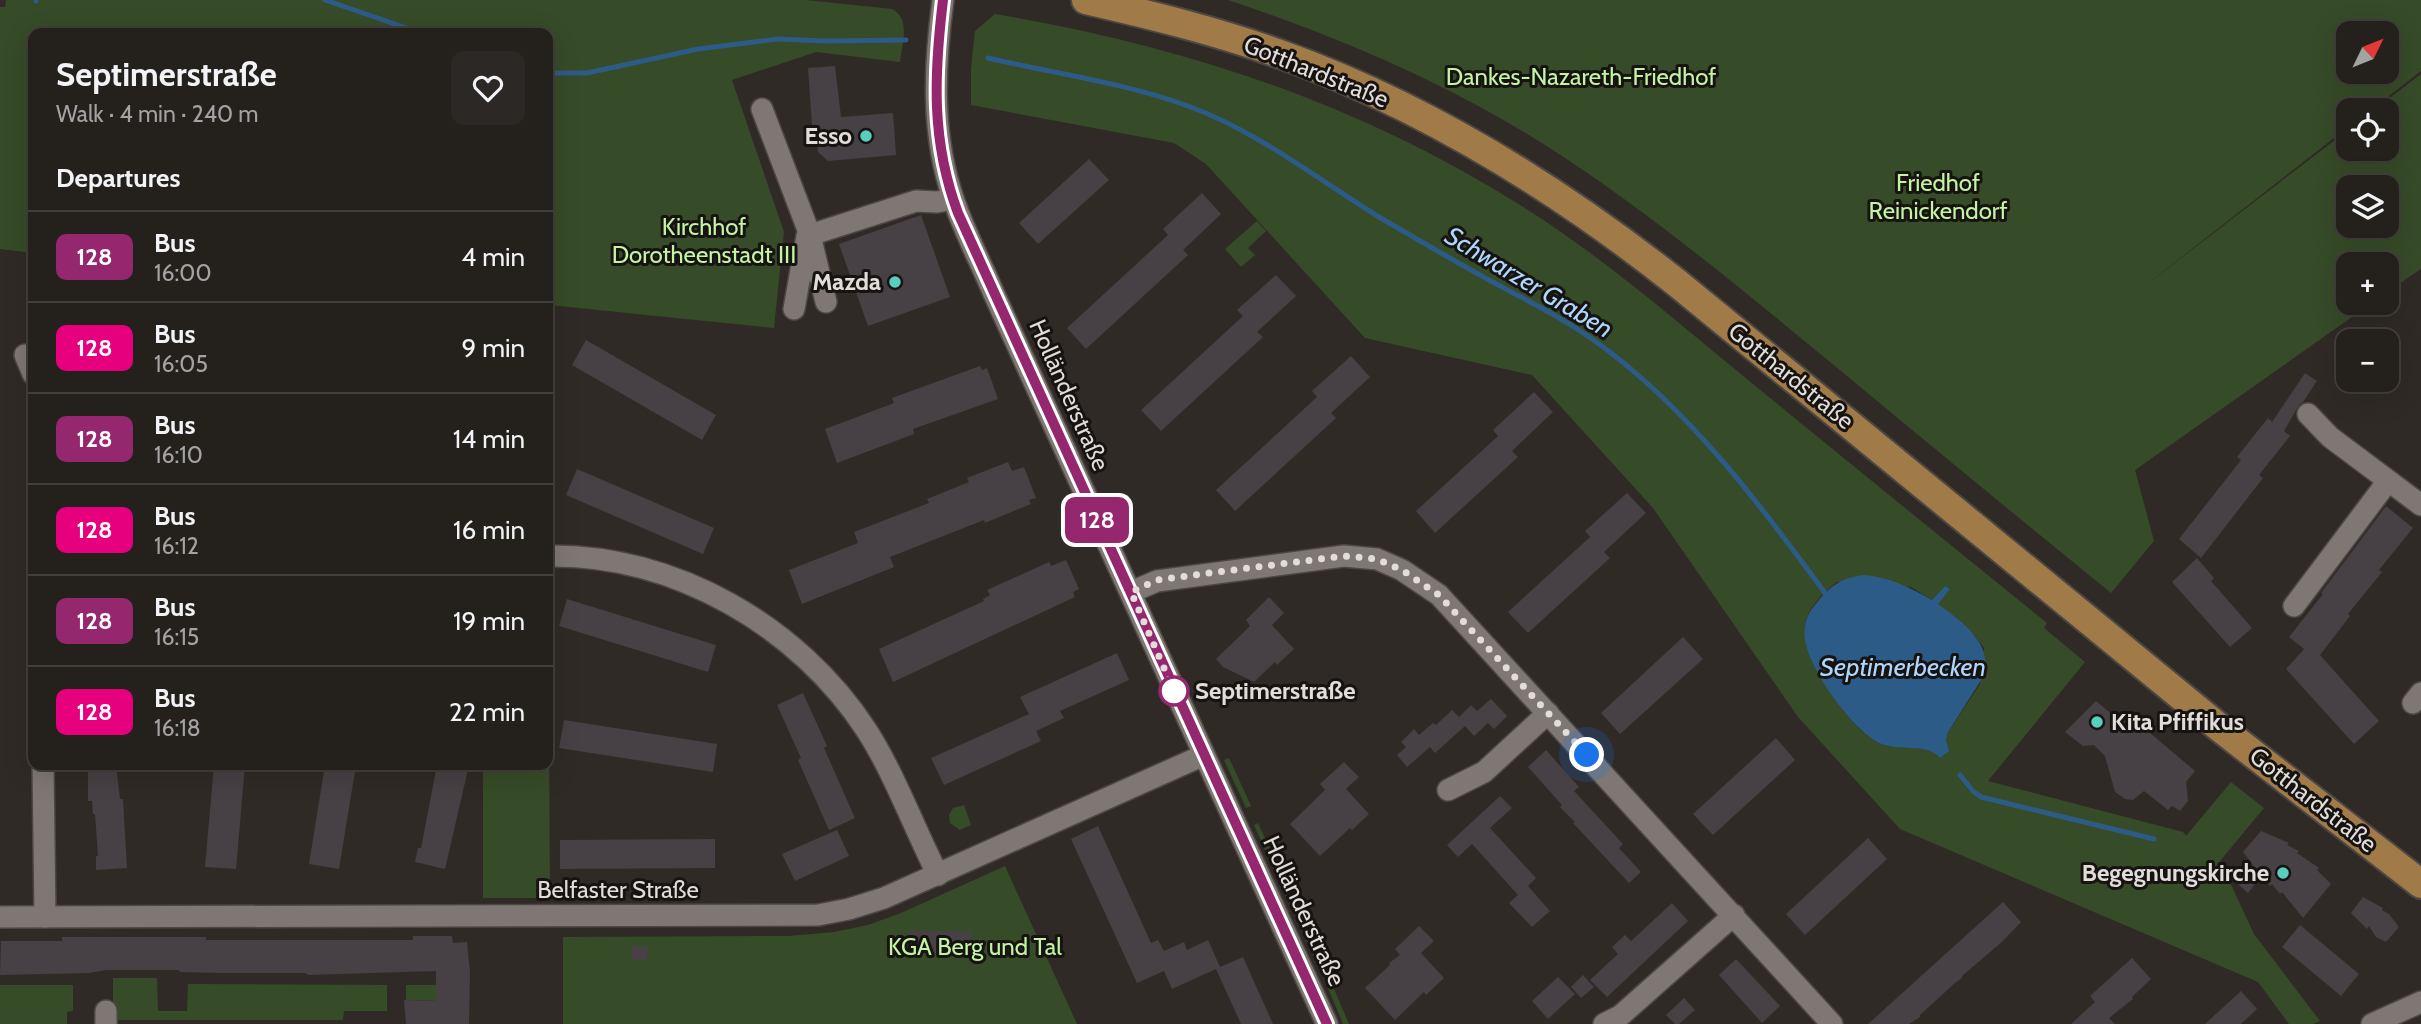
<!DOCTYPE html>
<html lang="en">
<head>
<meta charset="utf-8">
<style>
	body { margin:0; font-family:Cabin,sans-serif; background:#2c2825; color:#f1f3f6; height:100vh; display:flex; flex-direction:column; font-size:26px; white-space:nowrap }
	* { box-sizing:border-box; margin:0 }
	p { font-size:23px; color:#a3a3a3 }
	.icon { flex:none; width:38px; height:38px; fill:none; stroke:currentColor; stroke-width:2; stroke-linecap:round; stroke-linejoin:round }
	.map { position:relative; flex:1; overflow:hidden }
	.drawer { position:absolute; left:28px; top:28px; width:525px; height:742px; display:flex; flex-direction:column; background:#24201c; border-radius:14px; box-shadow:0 7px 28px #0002,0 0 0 2px #413e3b }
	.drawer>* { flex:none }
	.badge { padding:0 14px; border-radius:10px; font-size:24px; line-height:46px }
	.needle { width:46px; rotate:47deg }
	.fabs { position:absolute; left:2336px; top:21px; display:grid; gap:14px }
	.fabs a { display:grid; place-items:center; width:63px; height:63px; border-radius:14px; background:#24201c; box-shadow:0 7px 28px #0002,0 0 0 2px #413e3b; font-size:35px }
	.you { position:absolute; width:35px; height:35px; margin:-18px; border:5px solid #fff; border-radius:50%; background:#1a73e8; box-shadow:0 0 0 10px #1a73e833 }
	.map>.badge { position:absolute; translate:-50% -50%; box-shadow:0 0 0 4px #fff }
	h2 { padding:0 28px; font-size:26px; line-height:63px }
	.round { display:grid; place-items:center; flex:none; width:74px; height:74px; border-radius:14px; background:#2c2825 }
	.head { display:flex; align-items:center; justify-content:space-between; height:119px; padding:0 28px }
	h1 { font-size:33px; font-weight:800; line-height:52px }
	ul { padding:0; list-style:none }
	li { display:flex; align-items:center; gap:21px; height:91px; padding:0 28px; border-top:2px solid #413e3b }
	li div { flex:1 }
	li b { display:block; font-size:26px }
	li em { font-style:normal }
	li .badge { min-width:77px; font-weight:700; text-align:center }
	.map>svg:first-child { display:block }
</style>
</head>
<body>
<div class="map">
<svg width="2421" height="1024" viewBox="0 0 2421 1024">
	<rect width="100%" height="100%" fill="#302a26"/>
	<!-- green -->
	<g fill="#364b28" fill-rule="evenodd">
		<path d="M6,0H806L892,9C911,19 902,43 900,62L816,52L732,80L784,232L774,328L549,305L550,538H548V33H33V253L0,249V7H5Z"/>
		<path d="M1228,0H2421V71L2371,110H2348V127L2142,288L2348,130V149H2387V110H2374L2421,74V269L2387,292V264H2348V303H2372L2135,470L2154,541L2111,593C2015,515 1919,436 1824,357C1734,283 1644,208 1545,145C1447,83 1338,37 1228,0ZM2348,33H2387V72H2348ZM2348,187H2387V226H2348Z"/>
		<path d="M995,14C1184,46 1352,101 1517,203C1601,255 1676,321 1753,384C1851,464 1949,544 2047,623L2044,628L2085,662L1988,781L2183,832L2186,836L2231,782L2264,808L2220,861L2254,934L2320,1021L2313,1024H2289L2258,982L1900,829L1798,717L1653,508L1532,375L1365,338L1206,164L1174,143L971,105V68L975,31ZM1837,582L1911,587L1932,600L1945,586L1937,604L1975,636L1984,648L1980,684L1948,732L1946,740L1947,748L1940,758C1926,741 1897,752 1879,743C1849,728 1800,658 1805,624C1808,608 1824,592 1837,582Z"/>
		<polygon points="1257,221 1266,231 1248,248 1255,255 1241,267 1225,249"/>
		<polygon points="548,574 550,898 483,898 483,765 548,765"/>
		<polygon points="1229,758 1251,806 1246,808 1224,760"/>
		<polygon points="964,805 971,825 960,830 950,823 949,815 953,808"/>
		<polygon points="1258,823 1288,888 1283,890 1254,825"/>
		<polygon points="1005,866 1077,1024 563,1024 563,937 788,936 834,932 868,925 901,913"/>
		<polygon points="1291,892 1328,976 1322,975 1285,895"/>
		<polygon points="113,978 157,978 158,1011 187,1011 188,984 387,985 387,1011 344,1011 343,1020 113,1020"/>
		<polygon points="1331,982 1349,1024 1343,1024 1328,988"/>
		<polygon points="0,985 73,985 73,1011 67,1012 67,1024 0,1024"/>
		<polygon points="406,985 436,985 436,1001 406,1000"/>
	</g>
	<!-- water -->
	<path fill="#2d5b87" d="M1863,575C1890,577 1909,587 1932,600L1945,586L1950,589L1938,604C1962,622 1991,641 1985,674L1948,732L1946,740L1949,751L1940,758C1927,742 1897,752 1879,743C1851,728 1810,671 1805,640C1803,627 1806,615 1815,605C1829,587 1840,578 1863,575Z"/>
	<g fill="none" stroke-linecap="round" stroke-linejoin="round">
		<!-- stream -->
		<g stroke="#2d5b87" stroke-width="5">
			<polyline points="325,0 421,33"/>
			<polyline points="36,1 36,0"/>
			<path d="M988,58C1053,73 1125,83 1188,106C1259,132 1320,181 1384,220C1419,240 1454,261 1489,280C1526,300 1565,319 1599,344C1689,409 1763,508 1828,597"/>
			<polyline points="548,73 587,73 698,49 778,39 825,41 906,40"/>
			<polyline points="1960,775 1973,791 1981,797 2154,839"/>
		</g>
	</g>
	<!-- building -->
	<g fill="#474044">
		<polygon points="835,66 841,117 893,113 896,155 828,161 818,152 816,125 812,125 808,68"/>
		<polygon points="1089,159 1109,180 1038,244 1019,223"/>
		<polygon points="1202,193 1221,214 1183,250 1188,255 1086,349 1067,328 1168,235 1163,229"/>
		<polygon points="921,215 950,297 868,326 839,244"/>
		<polygon points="1276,275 1296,296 1257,332 1263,337 1161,431 1141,410 1243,316 1237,310"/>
		<polygon points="586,340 716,415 702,440 572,365"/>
		<polygon points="1351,356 1370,377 1331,413 1336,418 1235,511 1216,490 1317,397 1312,391"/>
		<polygon points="980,366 982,370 987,368 998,399 913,429 914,434 837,463 825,429 894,403 892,398"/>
		<polygon points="2305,373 2317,381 2303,402 2299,405 2284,431 2290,436 2259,475 2263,478 2201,558 2179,539 2241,460 2237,457 2268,418 2272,422"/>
		<polygon points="1534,392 1553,412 1512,451 1518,457 1435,533 1416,511 1498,436 1493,430"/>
		<polygon points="1008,462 1012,471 1024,467 1036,498 1029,500 1031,504 985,523 984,520 890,557 894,567 802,604 789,570 858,543 854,532 929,503 927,499 969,482 967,478"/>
		<polygon points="577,469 714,528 703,554 566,495"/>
		<polygon points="1627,493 1646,513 1604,552 1610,558 1528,633 1508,612 1590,537 1585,531"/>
		<polygon points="2386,506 2413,528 2379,570 2382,572 2348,614 2350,616 2320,655 2379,721 2354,744 2286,669 2304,649 2289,637 2323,594 2321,593"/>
		<polygon points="2197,558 2214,578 2211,581 2252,628 2230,647 2172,582"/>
		<polygon points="1066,560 1079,589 1073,592 1075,597 893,682 879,649 984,601 983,599 990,595 987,590 1049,562 1051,566"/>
		<polygon points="1269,597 1284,613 1272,625 1294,649 1277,665 1275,662 1254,682 1223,667 1216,659 1250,626 1246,620"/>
		<polygon points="567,599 716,645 708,672 559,626"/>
		<polygon points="1683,637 1703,659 1620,734 1601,713"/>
		<polygon points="1117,653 1129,680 1060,711 1064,718 1036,731 1041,741 944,785 931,758 1029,714 1020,697"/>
		<polygon points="803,693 827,746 824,748 855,818 829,830 798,760 801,758 777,705"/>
		<polygon points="1491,699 1507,716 1494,729 1488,723 1474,736 1465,726 1435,753 1430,747 1407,767 1397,755 1406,747 1401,742 1414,729 1419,735 1433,723 1436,725 1452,710 1459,717 1471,705 1477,711"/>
		<polygon points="2096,701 2114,716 2116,713 2133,727 2137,722 2195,771 2186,782 2188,801 2180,811 2172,806 2168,810 2144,791 2133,800 2125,799 2115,792 2105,756 2094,745 2083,746 2065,732"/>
		<polygon points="564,720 717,744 713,772 559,748"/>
		<polygon points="1776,738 1795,760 1713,835 1693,814"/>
		<polygon points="1546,750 1579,787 1574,791 1623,844 1619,848 1641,872 1629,883 1573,823 1575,822 1560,807 1562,805 1528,767"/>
		<polygon points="1344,762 1359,777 1346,789 1369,814 1352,830 1350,828 1320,856 1290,824 1325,790 1320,784"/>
		<polygon points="88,765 116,765 120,799 123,799 127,868 96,870 96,856 98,856 95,814 93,814 92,801 88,801"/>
		<polygon points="214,765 245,765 236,869 205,867"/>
		<polygon points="325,765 356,765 339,869 309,864"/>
		<polygon points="437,765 469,765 445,869 415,862 418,848 421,848"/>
		<polygon points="1500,796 1512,808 1490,828 1536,878 1528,886 1550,911 1532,927 1509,903 1519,894 1518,895 1472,844 1458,857 1447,845"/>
		<polygon points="1098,826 1151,943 1158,940 1164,951 1184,942 1187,950 1208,940 1220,967 1243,957 1273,1024 1241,1024 1216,969 1172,989 1164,971 1137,983 1071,839"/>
		<polygon points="837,830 849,856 795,881 782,854"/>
		<polygon points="2261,831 2289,843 2287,845 2299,851 2297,853 2319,868 2317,870 2331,884 2303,918 2282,892 2280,894 2272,884 2270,886 2262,875 2248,893 2238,884 2253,865 2243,852"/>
		<polygon points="1868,838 1887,859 1805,935 1786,914"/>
		<polygon points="715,839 715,868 560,869 560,840"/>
		<polygon points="2363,897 2383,908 2382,910 2389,914 2399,927 2386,942 2376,937 2369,926 2367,929 2351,913"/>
		<polygon points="2003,902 2021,922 2003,941 1962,976 1962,978 1955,983 1920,1015 1920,1017 1909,1024 1868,1024"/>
		<polygon points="1672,903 1688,921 1607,997 1590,980 1618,954 1612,947 1625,935 1631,941"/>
		<polygon points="2300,925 2359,974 2341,996 2282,947"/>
		<polygon points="1419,926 1434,941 1421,953 1444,978 1426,995 1424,992 1395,1020 1365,988 1390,965 1389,963 1400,955 1395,949"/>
		<rect x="909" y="931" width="62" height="23"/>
		<polygon points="413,936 452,936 453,943 467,942 470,972 469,1024 406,1024 404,1000 436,1001 436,971 309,975 305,973 221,973 180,972 179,970 106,970 89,973 0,975 1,941 62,941 62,937 206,937 206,940 413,940"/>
		<polygon points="632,946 648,946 647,960 632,960"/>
		<polygon points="2132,958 2151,979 2132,997 2133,999 2109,1018 2115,1024 2071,1024 2095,1002 2090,996"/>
		<polygon points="1736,959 1780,1006 1762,1023 1719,975"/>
		<polygon points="1583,975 1594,987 1581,998 1571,987"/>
		<polygon points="1558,977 1575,994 1548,1019 1532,1001"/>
		<polygon points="2241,991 2257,1009 2241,1024 2205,1024"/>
		<polygon points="1684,998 1695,1010 1679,1024 1675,1024 1666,1015"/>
	</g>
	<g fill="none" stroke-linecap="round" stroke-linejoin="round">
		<!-- minor casing -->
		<g stroke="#4c4744" stroke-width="24">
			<g id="minor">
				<path d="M943,0C934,68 931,135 954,201C965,233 981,263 994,294L1327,1024"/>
				<polyline points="762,109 810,235 826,302"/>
				<polyline points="794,309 807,236 916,201 937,202 953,199"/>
				<polyline points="25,355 33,374"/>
				<polyline points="2308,414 2330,437 2421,505"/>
				<path d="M548,556C674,554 799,626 867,731C894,773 915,830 938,875"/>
				<polyline points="1131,592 1157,581 1344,556 1377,559 1402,570 1439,595 1832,1024"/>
				<polyline points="2294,606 2388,481"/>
				<polyline points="2413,703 2421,693"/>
				<polyline points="43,765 45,917"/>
				<polyline points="1448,790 1484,772 1548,713"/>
				<polyline points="0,917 818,915 849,909 884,898 1204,755"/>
				<polyline points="106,1024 106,1011"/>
				<polyline points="1604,1024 1620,1016 1734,915"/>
				<polyline points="2372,1024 2421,1002"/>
			</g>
		</g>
		<!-- major casing -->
		<g stroke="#4c4744" stroke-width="32">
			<path id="major" d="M1086,0C1151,15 1216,31 1280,54C1425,106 1557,188 1677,283L2220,728L2421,884"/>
		</g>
		<!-- minor -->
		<use href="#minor" stroke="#7e7773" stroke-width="21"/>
		<!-- major -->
		<use href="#major" stroke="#a17b47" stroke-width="28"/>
	</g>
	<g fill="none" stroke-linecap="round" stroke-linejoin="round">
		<!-- line casing -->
		<g stroke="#fff" stroke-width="16">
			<path id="line" d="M943,0C934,75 931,141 958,213L1327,1024"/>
		</g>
		<!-- line -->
		<use href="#line" stroke="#95276e" stroke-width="10"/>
		<!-- walk -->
		<polyline stroke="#e1dddb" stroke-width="7" stroke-dasharray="0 12.6" points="1174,691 1131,592 1157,580 1202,574 1344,556 1377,559 1402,570 1439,595 1587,755"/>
	</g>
	<!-- markers -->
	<g fill="#5acebd" stroke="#161311" stroke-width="2.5">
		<circle cx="866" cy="136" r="7"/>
		<circle cx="895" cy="282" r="7"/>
		<circle cx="2097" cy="722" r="7"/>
		<circle cx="2283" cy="873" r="7"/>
	</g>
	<circle fill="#fff" stroke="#95276e" stroke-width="3.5" cx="1174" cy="691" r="14"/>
	<g text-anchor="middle" stroke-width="6" stroke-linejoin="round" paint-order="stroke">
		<!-- street labels -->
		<g font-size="24" fill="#e1dddb" stroke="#161311">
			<text transform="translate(1316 72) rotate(22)" y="8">Gotthardstraße</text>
			<text transform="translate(1791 376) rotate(39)" y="8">Gotthardstraße</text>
			<text transform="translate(1069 395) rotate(66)" y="8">Holländerstraße</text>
			<text transform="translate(2313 800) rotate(38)" y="8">Gotthardstraße</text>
			<text x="618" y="898">Belfaster Straße</text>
			<text transform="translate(1304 911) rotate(65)" y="8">Holländerstraße</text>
		</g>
		<!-- park labels -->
		<g font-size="24" fill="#c2f4a3" stroke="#161311">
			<text x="1581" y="85">Dankes-Nazareth-Friedhof</text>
			<text x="1938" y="191">Friedhof<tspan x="1938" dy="28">Reinickendorf</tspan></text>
			<text x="704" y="235">Kirchhof<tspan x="704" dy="28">Dorotheenstadt III</tspan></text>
			<text x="975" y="955">KGA Berg und Tal</text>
		</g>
		<!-- poi labels -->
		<g font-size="24" font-weight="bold" fill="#e1dddb" stroke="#161311" text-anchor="end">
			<text x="852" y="144">Esso</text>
			<text x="881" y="290">Mazda</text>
			<text x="2111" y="730" text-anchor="start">Kita Pfiffikus</text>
			<text x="2269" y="881">Begegnungskirche</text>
		</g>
		<!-- stop labels -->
		<g font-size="24" font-weight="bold" fill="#e1dddb" stroke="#161311" text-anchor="start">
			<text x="1195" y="699">Septimerstraße</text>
		</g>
		<!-- water labels -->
		<g font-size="26" font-style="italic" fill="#aed6ff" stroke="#161311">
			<text transform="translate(1529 282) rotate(31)" y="9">Schwarzer Graben</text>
			<text x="1903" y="676">Septimerbecken</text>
		</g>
	</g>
</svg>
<div class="fabs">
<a><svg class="needle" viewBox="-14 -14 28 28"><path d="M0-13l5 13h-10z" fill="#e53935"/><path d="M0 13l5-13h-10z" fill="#a3a3a3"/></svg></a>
<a><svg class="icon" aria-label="locate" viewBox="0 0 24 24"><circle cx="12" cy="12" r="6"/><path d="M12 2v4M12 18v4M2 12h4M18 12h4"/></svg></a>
<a><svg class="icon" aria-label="layers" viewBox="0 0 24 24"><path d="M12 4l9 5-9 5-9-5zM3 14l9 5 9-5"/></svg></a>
<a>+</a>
<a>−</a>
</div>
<div class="you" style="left:1587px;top:755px"></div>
<b class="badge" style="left:1097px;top:520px;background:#95276e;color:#fff">128</b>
<section class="drawer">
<div class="head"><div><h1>Septimerstraße</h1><p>Walk · 4 min · 240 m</p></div><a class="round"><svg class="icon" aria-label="heart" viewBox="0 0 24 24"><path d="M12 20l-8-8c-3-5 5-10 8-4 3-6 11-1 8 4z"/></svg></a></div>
<h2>Departures</h2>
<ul>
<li><span class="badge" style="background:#95276e;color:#fff">128</span><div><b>Bus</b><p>16:00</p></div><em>4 min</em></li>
<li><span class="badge" style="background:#e6007e;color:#fff">128</span><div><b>Bus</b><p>16:05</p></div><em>9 min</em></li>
<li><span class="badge" style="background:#95276e;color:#fff">128</span><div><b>Bus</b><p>16:10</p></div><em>14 min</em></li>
<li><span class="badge" style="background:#e6007e;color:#fff">128</span><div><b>Bus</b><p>16:12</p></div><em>16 min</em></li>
<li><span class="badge" style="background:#95276e;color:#fff">128</span><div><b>Bus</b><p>16:15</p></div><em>19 min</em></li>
<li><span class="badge" style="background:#e6007e;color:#fff">128</span><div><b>Bus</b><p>16:18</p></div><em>22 min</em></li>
</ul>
</section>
</div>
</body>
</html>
